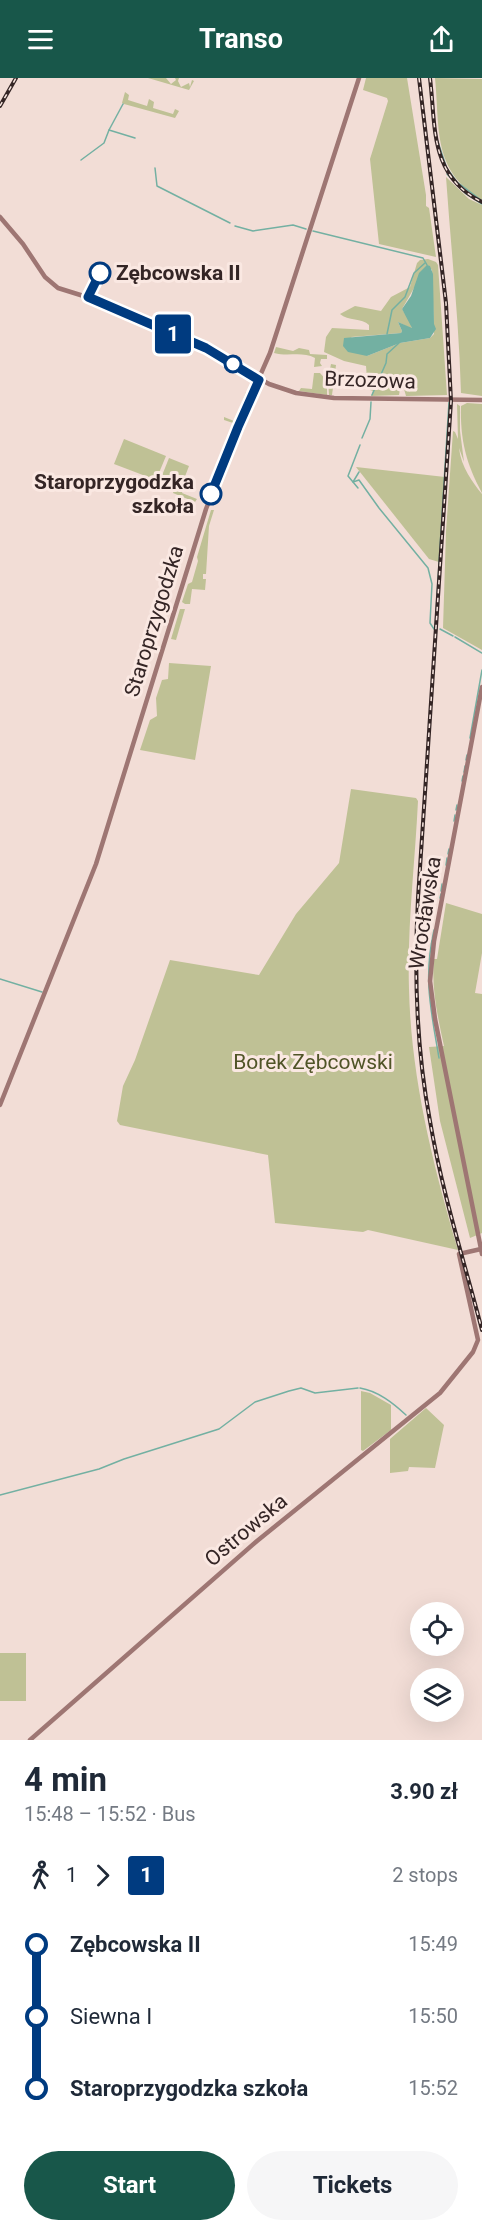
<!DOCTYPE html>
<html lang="en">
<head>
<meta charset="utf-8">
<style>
	body { margin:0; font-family:Roboto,sans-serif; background:#f6f6f7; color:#1f2937; height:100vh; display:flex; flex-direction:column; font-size:22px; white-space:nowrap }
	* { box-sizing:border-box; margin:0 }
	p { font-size:20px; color:#747a83 }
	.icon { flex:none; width:33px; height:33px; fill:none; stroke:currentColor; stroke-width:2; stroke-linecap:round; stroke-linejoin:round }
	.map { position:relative; height:1662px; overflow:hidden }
	.side { display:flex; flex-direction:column; background:#fff; flex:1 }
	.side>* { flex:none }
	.badge { padding:0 12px; border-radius:4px; font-size:21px; line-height:39px }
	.buttons { position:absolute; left:410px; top:1524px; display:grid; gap:12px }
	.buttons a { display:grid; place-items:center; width:54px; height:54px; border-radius:50%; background:#fff; box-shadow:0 6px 24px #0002; font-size:30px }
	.map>.badge { position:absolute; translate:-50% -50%; box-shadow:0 0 0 3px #fff }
	.legs { display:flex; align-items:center; gap:9px; height:66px; padding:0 24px; font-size:20px }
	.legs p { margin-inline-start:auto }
	.summary { display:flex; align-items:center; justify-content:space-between; height:102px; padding:0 24px }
	h1 { font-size:33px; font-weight:700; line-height:45px }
	.primary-button { display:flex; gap:12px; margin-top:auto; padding:12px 24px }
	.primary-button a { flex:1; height:69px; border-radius:36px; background:#18574a; color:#fff; font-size:24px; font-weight:700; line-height:69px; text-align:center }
	.primary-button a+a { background:#f6f6f7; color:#1f2937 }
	ul { padding:0 24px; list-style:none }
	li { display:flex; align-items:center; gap:21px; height:72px; font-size:22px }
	li i { display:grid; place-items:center; width:9px; height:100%; margin:0 8px; background:currentColor }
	li i::after { content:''; width:15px; height:15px; margin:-8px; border:4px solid; border-radius:50%; background:#fff }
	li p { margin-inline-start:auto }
	li:first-child i { background:linear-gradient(#0000 50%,currentColor 0) }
	li:last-child i { background:linear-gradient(currentColor 50%,#0000 0) }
	header { display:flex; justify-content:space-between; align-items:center; height:78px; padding:0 24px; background:#18574a; color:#fff; font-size:27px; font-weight:700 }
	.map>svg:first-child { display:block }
</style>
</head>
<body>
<header><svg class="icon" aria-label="menu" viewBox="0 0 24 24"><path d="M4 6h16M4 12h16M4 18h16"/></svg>Transo<svg class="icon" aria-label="share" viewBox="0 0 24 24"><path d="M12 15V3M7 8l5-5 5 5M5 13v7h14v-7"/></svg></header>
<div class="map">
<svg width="482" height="1662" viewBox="0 0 482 1662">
	<rect width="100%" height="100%" fill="#f2ddd6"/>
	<!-- green -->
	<g fill="#bfc195" fill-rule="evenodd">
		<polygon points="148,0 166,0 171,6 176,2 175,0 179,0 178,3 181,9 189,5 190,9 192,2 194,3 189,12"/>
		<polygon points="366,0 407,0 426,117 426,128 429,130 436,179 379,166 370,81 388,23 387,20 363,12"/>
		<path d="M435,0L482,1V122C432,93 440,50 435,0Z"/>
		<polygon points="125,14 129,17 128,22 147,28 149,21 154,24 153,30 173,36 175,31 179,33 175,40 124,26 122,25"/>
		<path d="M446,99L469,121L482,127V318L461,315C459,243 451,171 446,99Z"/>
		<path d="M428,181L436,184L438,187L447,317L406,318L404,311H400L399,317L371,318L373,313L370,312L374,301H378H367L366,288L344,283L324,274L326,259L332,250L369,252V247C362,240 348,243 340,236L355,228L381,233L391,219L410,209L417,185L420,182ZM432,191L434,256L430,260L400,265L367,278L351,259L401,255L402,253L398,244L412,251L411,245L402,231L414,210Z"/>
		<path d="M276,269L293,273L299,270L309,272L310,276L327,277V281H321L320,285L322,288L314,289L315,280C302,273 288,279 274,275Z"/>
		<polygon points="331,286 336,287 332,317 329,317 328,301"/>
		<polygon points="314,295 320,295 327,303 327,317 299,313 301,310 312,311"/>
		<polygon points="246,314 250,316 236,346 224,342 224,339 234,343"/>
		<path d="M467,325L482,326V415C466,386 460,361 461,328Z"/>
		<path d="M457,326L460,328V353L464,384L459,370C461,389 473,405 482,416V572L443,550L446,453L453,353L455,354L458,361Z"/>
		<polygon points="124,361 166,378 156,402 114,386"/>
		<polygon points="169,380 189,388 184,401 176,398 171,410 159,405"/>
		<polygon points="356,389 445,399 439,484 429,481"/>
		<polygon points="181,403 186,405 182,415 197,421 195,424 173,415 175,409 178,410"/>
		<polygon points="211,432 214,432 209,448 206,496 203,496 203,501 206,501 205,512 192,511 190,526 185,526 182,524 188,506 192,504 198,483 197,479"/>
		<polygon points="180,531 185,531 176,562 171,561"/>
		<polygon points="169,585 211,588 195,682 140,672 150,642 157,638 156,620 162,602 168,601"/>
		<path d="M351,711L416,720L418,723C415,785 407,849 409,911C411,1000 433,1087 458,1172L368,1152L363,1154L275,1145L268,1077L120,1047L117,1043L123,1008L135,982L170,882L259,897L296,836L339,785Z"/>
		<path d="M446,825L482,836V875L475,915L482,916V1155L470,1160L440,1043L429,969L444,968C438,940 431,910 434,881H437Z"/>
		<polygon points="361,1313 370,1315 391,1327 391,1352 363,1373 361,1372"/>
		<polygon points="426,1330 444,1347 435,1390 409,1389 408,1393 390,1395 390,1361"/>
		<rect x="0" y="1575" width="26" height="48"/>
	</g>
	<!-- water -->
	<polygon fill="#73b0a2" points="427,187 430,188 433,196 434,246 436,251 430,260 400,265 367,278 348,274 343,268 344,260 401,255 402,253 398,244 412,250 402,231 411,218 419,195"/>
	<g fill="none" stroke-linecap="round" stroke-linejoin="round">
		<!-- stream -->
		<g stroke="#73b0a2" stroke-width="1.5">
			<polyline points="109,52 123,26"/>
			<polyline points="437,61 446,88"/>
			<polyline points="81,82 104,65 109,52 135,60"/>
			<polyline points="446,89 457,104 482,123"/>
			<polyline points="155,90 157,108 230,145"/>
			<polyline points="447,96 465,115 482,126"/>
			<polyline points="235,148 253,153 293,147 306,151"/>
			<polyline points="313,153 423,180 427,187"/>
			<polyline points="387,256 392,232 405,219 414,195 425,185"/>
			<polyline points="372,317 386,285 387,276 399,265"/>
			<polyline points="362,360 370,341 371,324"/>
			<polyline points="360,367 348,398 353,404 359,402 379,430 428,490 432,506 430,545 434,551"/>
			<polyline points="358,410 353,404 359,394"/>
			<polyline points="435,551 449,324"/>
			<polyline points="440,551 453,558"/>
			<polyline points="455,559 482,575"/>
			<polyline points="470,660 482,592"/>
			<polyline points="466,682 467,677"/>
			<polyline points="464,694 465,688"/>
			<polyline points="462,703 463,698"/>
			<polyline points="456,732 457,727"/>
			<polyline points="454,743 455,737"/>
			<polyline points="448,776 449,771"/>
			<polyline points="446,787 447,780"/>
			<polyline points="441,813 442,806"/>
			<polyline points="440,820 441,816"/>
			<path d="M434,852C423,901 431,932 439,980"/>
			<polyline points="0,901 42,914"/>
			<path d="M360,1310C378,1313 393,1325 406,1337"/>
			<polyline points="0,1417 99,1391 124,1381 219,1351 255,1324 289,1313 301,1310 315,1315 358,1310"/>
		</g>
		<!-- secondary -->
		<g stroke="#9e7673" stroke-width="4.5">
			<polyline points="0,139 23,166 45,199 58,210 106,225 206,270 269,306 296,315 334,320 482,322"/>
			<polyline points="482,609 434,863 430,903 435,941 482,1176"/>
			<polyline points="0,1027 96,786 206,431 237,350 270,275 359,0"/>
			<polyline points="30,1662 257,1463 440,1315 473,1274 478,1262 459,1176 481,1171"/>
		</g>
		<!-- rail casing -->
		<g stroke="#342525" stroke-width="4">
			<g id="rail">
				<path d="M419,0L446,225L451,323L418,820C414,895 416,969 430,1043C442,1114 464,1183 482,1252"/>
				<path d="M430,0C436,49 429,98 482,124"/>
				<polyline points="0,28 16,0"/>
			</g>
		</g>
		<!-- rail -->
		<use href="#rail" stroke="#fae8e2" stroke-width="1.5" stroke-dasharray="4.5" stroke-linecap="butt"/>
	</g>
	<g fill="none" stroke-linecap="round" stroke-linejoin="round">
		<!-- line-1 casing -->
		<g stroke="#fff" stroke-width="14">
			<polyline id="line-1" points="100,195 88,219 206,270 259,302 238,349 211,416"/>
		</g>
		<!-- line-1 -->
		<use href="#line-1" stroke="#003b80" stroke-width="9"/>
	</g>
	<!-- markers -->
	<g fill="#fff" stroke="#003b80" stroke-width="3">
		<circle cx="100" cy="195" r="10"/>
		<circle cx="233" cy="286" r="8"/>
		<circle cx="211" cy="416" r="10"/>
	</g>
	<g text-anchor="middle" stroke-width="6" stroke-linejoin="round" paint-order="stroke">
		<!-- stop labels -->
		<g font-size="21" font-weight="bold" fill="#342525" stroke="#fae8e2" text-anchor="start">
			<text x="116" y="202">Zębcowska II</text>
			<text x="194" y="411" text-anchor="end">Staroprzygodzka<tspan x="194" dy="24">szkoła</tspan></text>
		</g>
		<!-- street labels -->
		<g font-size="21" fill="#342525" stroke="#fae8e2">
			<text transform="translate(370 302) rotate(2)" y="7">Brzozowa</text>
			<text transform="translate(154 543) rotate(-73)" y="7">Staroprzygodzka</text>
			<text transform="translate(425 835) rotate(-81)" y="7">Wrocławska</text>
			<text transform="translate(246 1452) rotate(-40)" y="7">Ostrowska</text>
		</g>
		<!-- park labels -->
		<g font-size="21" fill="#505427" stroke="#fae8e2">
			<text x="313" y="991">Borek Zębcowski</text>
		</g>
	</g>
</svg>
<div class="buttons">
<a><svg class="icon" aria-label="locate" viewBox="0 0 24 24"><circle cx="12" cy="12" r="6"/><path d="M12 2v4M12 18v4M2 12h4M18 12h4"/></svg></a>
<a><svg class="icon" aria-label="layers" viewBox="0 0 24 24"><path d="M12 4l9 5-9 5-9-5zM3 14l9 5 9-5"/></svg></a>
</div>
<b class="badge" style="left:173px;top:256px;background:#003b80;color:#fff">1</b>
</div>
<section class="side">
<div class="summary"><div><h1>4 min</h1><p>15:48 – 15:52 · Bus</p></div><b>3.90 zł</b></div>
<div class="legs"><svg class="icon" aria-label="walk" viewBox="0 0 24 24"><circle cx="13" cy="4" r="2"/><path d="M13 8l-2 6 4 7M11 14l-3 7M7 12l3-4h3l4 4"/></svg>1<svg class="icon" aria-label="forward" viewBox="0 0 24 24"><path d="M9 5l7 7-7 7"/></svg><b class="badge" style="background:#003b80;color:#fff">1</b><p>2 stops</p></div>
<ul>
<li><i style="color:#003b80"></i><b>Zębcowska II</b><p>15:49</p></li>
<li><i style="color:#003b80"></i><span>Siewna I</span><p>15:50</p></li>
<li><i style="color:#003b80"></i><b>Staroprzygodzka szkoła</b><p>15:52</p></li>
</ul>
<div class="primary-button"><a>Start</a><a>Tickets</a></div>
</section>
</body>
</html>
